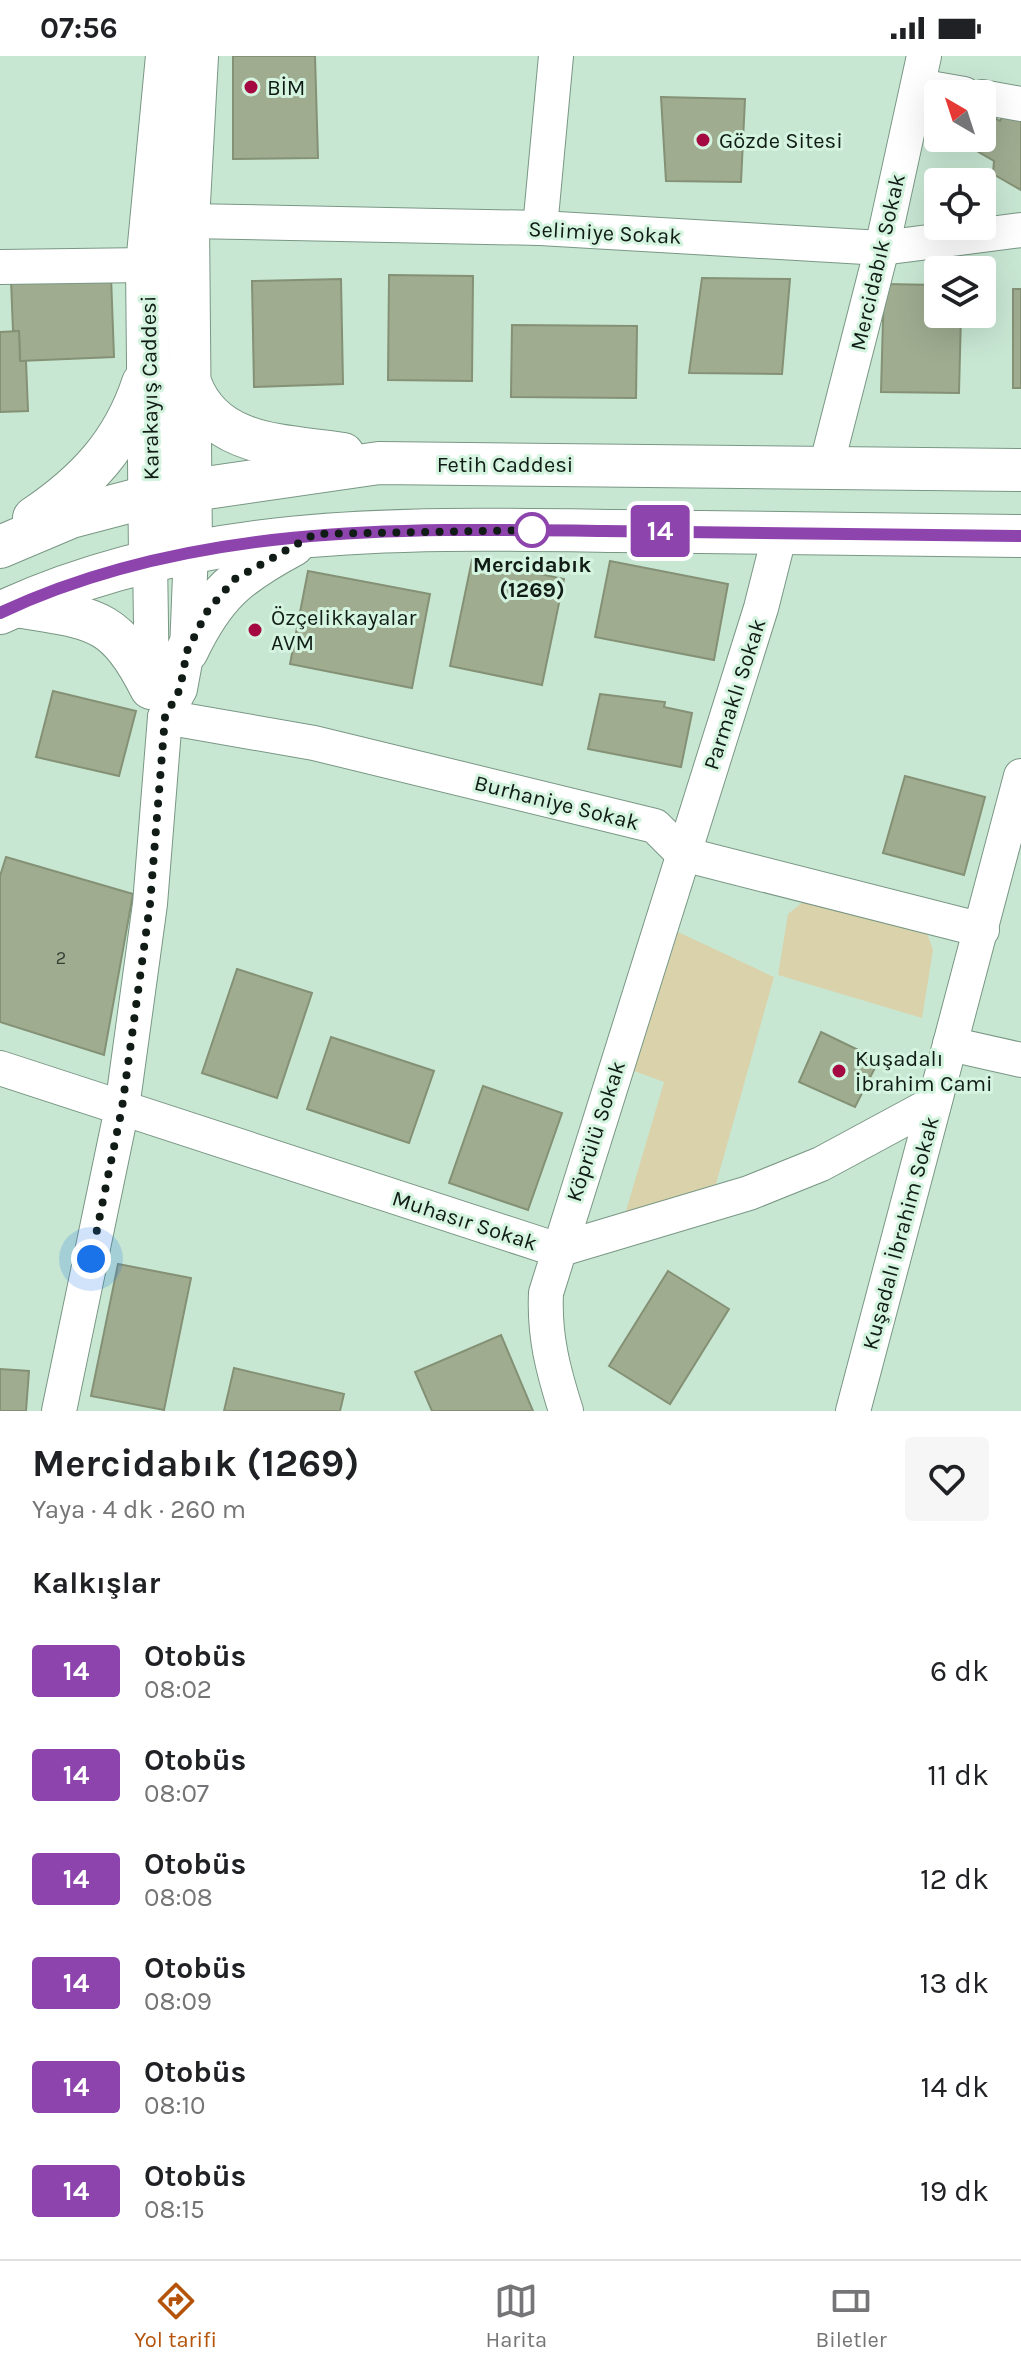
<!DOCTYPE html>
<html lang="tr">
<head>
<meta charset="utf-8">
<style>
	body { margin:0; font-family:Karla,sans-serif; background:#f6f6f6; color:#202124; height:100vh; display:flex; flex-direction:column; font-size:30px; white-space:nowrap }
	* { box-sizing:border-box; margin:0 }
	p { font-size:26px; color:#757577 }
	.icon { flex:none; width:44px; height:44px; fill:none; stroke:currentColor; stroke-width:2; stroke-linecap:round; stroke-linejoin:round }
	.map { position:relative; height:1355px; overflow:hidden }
	.side { display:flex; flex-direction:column; background:#fff; flex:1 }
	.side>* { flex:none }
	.badge { padding:0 16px; border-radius:6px; font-size:28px; line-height:52px }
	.needle { width:52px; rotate:321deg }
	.fabs { position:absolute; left:924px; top:24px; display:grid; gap:16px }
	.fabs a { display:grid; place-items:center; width:72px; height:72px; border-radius:8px; background:#fff; box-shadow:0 8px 32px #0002; font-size:40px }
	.you { position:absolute; width:40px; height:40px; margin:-20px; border:6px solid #fff; border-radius:50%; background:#1a73e8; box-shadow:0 0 0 12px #1a73e833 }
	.map>.badge { position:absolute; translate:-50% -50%; box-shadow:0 0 0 4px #fff }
	h2 { padding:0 32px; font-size:30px; line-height:72px }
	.round { display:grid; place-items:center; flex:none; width:84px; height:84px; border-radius:8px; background:#f6f6f6 }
	.overview { display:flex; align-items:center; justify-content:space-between; height:136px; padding:0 32px }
	h1 { font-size:38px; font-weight:700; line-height:60px }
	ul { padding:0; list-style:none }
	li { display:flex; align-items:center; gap:24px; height:104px; padding:0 32px }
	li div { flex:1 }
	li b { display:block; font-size:30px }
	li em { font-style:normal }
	li .badge { min-width:88px; font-weight:700; text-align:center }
	.status { display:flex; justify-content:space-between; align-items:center; height:56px; padding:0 40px; background:#fff; direction:ltr }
	.status svg { height:22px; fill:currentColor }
	.tab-bar { display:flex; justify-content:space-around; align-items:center; height:112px; border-top:2px solid #e0e0e0; background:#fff; font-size:22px; color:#757577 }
	.tab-bar a { display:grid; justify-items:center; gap:4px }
	.tab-bar .active { color:#b45309 }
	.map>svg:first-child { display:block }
</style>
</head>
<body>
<div class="status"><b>07:56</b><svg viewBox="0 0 49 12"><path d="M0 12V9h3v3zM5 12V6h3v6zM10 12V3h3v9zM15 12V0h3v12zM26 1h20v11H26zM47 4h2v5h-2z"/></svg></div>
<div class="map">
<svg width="1021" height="1355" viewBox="0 0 1021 1355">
	<rect width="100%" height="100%" fill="#c8e7d3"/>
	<!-- green -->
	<g fill="#d9d2ab">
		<polygon points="803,846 926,874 933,894 922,962 778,919 788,858"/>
		<polygon points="678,876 774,921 716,1128 635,1164 626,1155 664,1026 634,1015"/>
	</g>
	<!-- building -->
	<g fill="#9fac90" stroke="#849175" stroke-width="2">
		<polygon points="233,0 315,0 318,102 233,103"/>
		<polygon points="661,41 745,43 741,126 666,125"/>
		<polygon points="1007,53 1021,61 1021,134 993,118 994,105 965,88 968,82 982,82 983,56 1000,65"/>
		<polygon points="389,219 473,220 472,325 388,324"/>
		<polygon points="111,220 114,301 20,305 19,275 13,275 11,224"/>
		<polygon points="702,222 790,223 782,318 689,317"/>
		<polygon points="341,223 343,328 254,331 252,225"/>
		<polygon points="884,228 938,229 938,258 961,258 959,337 881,336"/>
		<rect x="1013" y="233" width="8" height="99"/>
		<polygon points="512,269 637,270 636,342 511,341"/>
		<polygon points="19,275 20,305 26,305 28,355 0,356 0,276"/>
		<polygon points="472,504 564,523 542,629 450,610"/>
		<polygon points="610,505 728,528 714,604 595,581"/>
		<polygon points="308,515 430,538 412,632 290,608"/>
		<polygon points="53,635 136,655 119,720 36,701"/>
		<polygon points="600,638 665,646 664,651 692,657 681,711 588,693"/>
		<polygon points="905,720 985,741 964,819 883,797"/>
		<polygon points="6,801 133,838 104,999 0,966 0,820"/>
		<polygon points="237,913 312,937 277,1042 202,1017"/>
		<polygon points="821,976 879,1004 855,1051 799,1026"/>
		<polygon points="331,981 434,1015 409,1087 307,1053"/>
		<polygon points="483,1030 562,1057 528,1154 449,1127"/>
		<polygon points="118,1208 191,1222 164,1354 91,1340"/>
		<polygon points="668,1215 729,1253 670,1348 609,1310"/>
		<polygon points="501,1279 533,1355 432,1355 415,1316"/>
		<polygon points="234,1312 344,1338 340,1355 224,1355"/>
		<polygon points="0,1313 29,1315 26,1355 0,1355"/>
	</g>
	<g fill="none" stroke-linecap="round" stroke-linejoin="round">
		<!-- minor casing -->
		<g stroke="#799784" stroke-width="36">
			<g id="minor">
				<polyline points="918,30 964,38"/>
				<polyline points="982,41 1021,48"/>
				<polyline points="188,165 540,172 882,192 1021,174"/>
				<polyline points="540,172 556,0"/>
				<polyline points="0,211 147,209"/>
				<polyline points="826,411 882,192 924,0"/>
				<polyline points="150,502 152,636"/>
				<polyline points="165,661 314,687 655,770 683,798 982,874"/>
				<polyline points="950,988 1021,1004"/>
				<polyline points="0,1012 558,1194 749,1137 821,1108 934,1047"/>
				<polyline points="59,1355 122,1052 150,848 165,661 180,633 187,595 191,494"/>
				<path d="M566,1355C553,1314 544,1280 546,1237L761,552L780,477"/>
				<polyline points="853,1355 1021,720"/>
			</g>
		</g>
		<!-- major casing -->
		<g stroke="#799784" stroke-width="44">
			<g id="major">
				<path d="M191,329C215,392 286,389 343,398"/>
				<path d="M34,462C86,427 123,388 143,327"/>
				<polyline points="0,491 71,461 151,440 379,407 1021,414"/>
				<polyline points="191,494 188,165 197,0"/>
				<polyline points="150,502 147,209 167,0"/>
				<path d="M17,550C92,563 114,559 151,632"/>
				<path d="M0,557C194,466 407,472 616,475C751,476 886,478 1021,480"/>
				<path d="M187,595C214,538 237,519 293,489"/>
			</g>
		</g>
		<!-- minor -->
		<use href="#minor" stroke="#fff" stroke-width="34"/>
		<!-- major -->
		<use href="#major" stroke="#fff" stroke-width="42"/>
	</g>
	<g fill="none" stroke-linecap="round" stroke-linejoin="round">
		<!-- line casing -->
		<g stroke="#fff" stroke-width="18">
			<path id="line" d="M0,557C189,468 400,472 604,475C743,476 882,478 1021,480"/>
		</g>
		<!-- line -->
		<use href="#line" stroke="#8e44ad" stroke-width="12"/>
		<!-- walk -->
		<polyline stroke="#101c15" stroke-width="8" stroke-dasharray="0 14.4" points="91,1203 122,1052 150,848 165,661 180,633 187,595 208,554 235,523 315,478 532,474"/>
	</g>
	<!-- markers -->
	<g fill="#a40a41" stroke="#d5f4e0" stroke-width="3">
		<circle cx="251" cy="31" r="8"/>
		<circle cx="703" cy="84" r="8"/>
		<circle cx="255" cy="574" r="8"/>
		<circle cx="839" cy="1015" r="8"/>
	</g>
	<circle fill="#fff" stroke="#8e44ad" stroke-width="4" cx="532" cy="474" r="16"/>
	<g text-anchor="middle" stroke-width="6" stroke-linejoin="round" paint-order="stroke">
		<!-- number labels -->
		<g font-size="18" fill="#344034">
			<text x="61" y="908">2</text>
		</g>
		<!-- poi labels -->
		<g font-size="22" fill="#101c15" stroke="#d5f4e0" text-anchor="start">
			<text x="267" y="39">BİM</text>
			<text x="719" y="92">Gözde Sitesi</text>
			<text x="271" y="569">Özçelikkayalar<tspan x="271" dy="25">AVM</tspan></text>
			<text x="855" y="1010">Kuşadalı<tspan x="855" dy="25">İbrahim Cami</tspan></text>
		</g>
		<!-- street labels -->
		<g font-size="22" fill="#101c15" stroke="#d5f4e0">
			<text transform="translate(605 176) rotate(3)" y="8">Selimiye Sokak</text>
			<text transform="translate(877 206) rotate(-77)" y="8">Mercidabık Sokak</text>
			<text transform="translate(149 332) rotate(-91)" y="8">Karakayış Caddesi</text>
			<text x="505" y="416">Fetih Caddesi</text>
			<text transform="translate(734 638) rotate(-72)" y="8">Parmaklı Sokak</text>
			<text transform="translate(557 746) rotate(14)" y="8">Burhaniye Sokak</text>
			<text transform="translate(595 1075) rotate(-72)" y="8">Köprülü Sokak</text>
			<text transform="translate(465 1164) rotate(18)" y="8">Muhasır Sokak</text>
			<text transform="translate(900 1177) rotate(-75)" y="8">Kuşadalı İbrahim Sokak</text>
		</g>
		<!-- stop labels -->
		<g font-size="22" font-weight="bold" fill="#101c15" stroke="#d5f4e0">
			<text x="532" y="516">Mercidabık<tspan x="532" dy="25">(1269)</tspan></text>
		</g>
	</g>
</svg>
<div class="fabs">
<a><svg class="needle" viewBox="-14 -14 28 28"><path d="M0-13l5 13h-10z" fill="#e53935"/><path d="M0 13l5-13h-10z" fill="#757577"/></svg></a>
<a><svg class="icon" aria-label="locate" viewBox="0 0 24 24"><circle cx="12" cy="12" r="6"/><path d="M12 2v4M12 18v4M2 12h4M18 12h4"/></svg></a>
<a><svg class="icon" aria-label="layers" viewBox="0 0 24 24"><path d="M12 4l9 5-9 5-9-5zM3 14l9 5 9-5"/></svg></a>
</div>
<div class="you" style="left:91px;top:1203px"></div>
<b class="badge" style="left:660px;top:475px;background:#8e44ad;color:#fff">14</b>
</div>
<section class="side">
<div class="overview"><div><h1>Mercidabık (1269)</h1><p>Yaya · 4 dk · 260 m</p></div><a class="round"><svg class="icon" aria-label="heart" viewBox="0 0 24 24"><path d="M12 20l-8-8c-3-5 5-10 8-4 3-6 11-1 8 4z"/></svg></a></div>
<h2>Kalkışlar</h2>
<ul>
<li><span class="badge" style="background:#8e44ad;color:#fff">14</span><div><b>Otobüs</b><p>08:02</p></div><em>6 dk</em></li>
<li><span class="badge" style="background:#8e44ad;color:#fff">14</span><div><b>Otobüs</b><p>08:07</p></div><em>11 dk</em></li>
<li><span class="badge" style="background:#8e44ad;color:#fff">14</span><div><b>Otobüs</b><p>08:08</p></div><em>12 dk</em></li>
<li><span class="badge" style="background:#8e44ad;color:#fff">14</span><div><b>Otobüs</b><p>08:09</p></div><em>13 dk</em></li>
<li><span class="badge" style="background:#8e44ad;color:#fff">14</span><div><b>Otobüs</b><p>08:10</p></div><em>14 dk</em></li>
<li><span class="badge" style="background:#8e44ad;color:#fff">14</span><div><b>Otobüs</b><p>08:15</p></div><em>19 dk</em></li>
</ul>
</section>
<nav class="tab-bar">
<a class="active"><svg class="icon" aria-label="directions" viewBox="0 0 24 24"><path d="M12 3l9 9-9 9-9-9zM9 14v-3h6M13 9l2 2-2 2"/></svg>Yol tarifi</a>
<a><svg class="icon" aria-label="map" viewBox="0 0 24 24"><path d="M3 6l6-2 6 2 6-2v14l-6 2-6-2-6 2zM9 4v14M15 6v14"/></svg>Harita</a>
<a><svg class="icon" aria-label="tickets" viewBox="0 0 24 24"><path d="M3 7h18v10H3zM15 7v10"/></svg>Biletler</a>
</nav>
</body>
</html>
